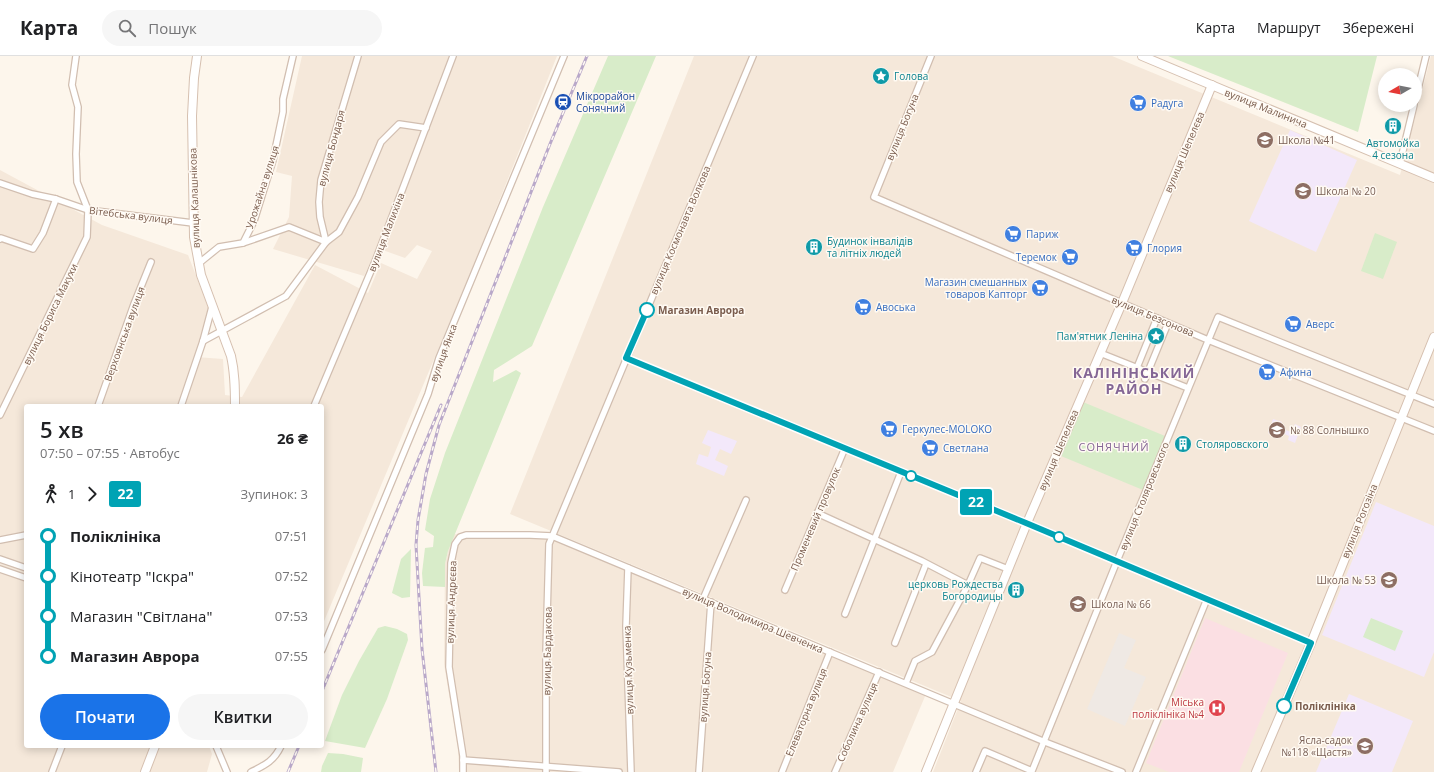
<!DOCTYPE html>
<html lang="uk">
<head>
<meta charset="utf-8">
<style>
	body { margin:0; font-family:"Open Sans",sans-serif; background:#f6f6f6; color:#202124; height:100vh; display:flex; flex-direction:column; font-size:15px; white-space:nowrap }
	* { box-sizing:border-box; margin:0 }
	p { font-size:13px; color:#757577 }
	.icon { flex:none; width:22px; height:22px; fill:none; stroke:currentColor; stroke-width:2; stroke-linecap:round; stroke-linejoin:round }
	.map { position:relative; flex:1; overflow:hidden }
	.side { position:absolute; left:24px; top:348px; width:300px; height:344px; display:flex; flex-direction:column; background:#fff; border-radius:4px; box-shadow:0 2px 10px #0003 }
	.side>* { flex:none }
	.badge { padding:0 8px; border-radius:3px; font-size:14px; line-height:26px }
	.needle { width:26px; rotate:260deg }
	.controls { position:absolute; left:1378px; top:12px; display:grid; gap:8px }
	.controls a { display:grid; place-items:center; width:44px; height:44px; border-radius:50%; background:#fff; box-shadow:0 2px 10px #0003; font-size:20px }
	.map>.badge { position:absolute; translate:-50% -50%; box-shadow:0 0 0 2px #fff }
	.legs { display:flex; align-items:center; gap:6px; height:44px; padding:0 16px; font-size:13px }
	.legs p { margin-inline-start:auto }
	.headline { display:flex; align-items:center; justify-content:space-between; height:68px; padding:0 16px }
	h1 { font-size:22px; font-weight:600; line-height:30px }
	.primary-button { display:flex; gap:8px; margin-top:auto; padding:8px 16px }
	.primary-button a { flex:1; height:46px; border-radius:24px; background:#1a73e8; color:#fff; font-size:16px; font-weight:600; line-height:46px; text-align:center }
	.primary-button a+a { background:#f6f6f6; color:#202124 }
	ul { padding:0 16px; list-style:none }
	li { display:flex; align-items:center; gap:14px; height:40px; font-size:15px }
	li i { display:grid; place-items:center; width:6px; height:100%; margin:0 5px; background:currentColor }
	li i::after { content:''; width:10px; height:10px; margin:-5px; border:3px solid; border-radius:50%; background:#fff }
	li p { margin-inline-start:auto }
	li:first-child i { background:linear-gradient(#0000 50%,currentColor 0) }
	li:last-child i { background:linear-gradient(currentColor 50%,#0000 0) }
	header { display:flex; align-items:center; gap:24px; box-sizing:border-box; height:56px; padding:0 20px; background:#fff; border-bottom:1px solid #e0e0e0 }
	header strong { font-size:19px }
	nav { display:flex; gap:22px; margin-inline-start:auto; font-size:14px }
	.search { width:280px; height:36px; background:#f6f6f6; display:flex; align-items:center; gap:10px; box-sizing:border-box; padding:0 14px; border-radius:22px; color:#757577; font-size:15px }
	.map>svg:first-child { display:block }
</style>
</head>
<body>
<header>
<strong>Карта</strong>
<div class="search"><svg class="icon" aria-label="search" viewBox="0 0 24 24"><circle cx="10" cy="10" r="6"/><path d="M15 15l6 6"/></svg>Пошук</div>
<nav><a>Карта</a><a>Маршрут</a><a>Збережені</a></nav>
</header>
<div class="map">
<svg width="1434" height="716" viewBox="0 0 1434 716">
	<rect width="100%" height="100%" fill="#fdf6ec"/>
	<!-- residential -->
	<g fill="#f5e8da">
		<polygon points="302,0 557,0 474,208 322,570 322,350 26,350 26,690 209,690 212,698 207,716 0,716 0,114 102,169 188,199 209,253 196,301 223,303 225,339 242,341 315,209 368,237 381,207 417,223 432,195 417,189 405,202 377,192 364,220 273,193 289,161 292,120 276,116"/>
		<polygon points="694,0 1112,0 1400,119 1431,0 1434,0 1434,716 933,716 961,645 510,458"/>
		<polygon points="454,478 474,481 547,483 558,486 926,638 893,716 459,716 458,692 444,608 445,508 448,495"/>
	</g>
	<!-- industrial -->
	<polygon fill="#efe9e4" points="1119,577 1136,584 1124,612 1146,621 1125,670 1087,653"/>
	<!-- education -->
	<g fill="#f3e8fa">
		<polygon points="1290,74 1357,104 1316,196 1249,165"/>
		<polygon points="1273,363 1282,366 1280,372 1291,376 1295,368 1301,371 1295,387 1288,384 1289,380 1280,376 1277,381 1268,377"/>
		<polygon points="708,374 737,385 731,398 720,393 715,404 728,410 724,420 696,408 699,398 708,401 711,391 702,387"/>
		<polygon points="1376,446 1434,470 1434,596 1424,621 1322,579"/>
		<polygon points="1349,638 1413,665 1392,716 1316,716"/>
	</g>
	<!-- medical -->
	<polygon fill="#fbdfe3" points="1205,562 1288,597 1239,716 1169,716 1146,707"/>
	<!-- green -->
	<g fill="#d8ecc9">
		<polygon points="608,0 656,0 532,290 494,314 493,326 516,314 521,317 448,495 445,508 445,531 423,530 422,517 425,492 433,491 434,480 425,474 430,443 445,397 543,151"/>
		<polygon points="1168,0 1377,0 1358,76"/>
		<polygon points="1375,177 1397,186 1383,223 1361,215"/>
		<polygon points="1083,346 1165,380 1143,434 1061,400"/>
		<polygon points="411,493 410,541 402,542 392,537 401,503"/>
		<polygon points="1371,562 1403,575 1395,595 1363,581"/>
		<polygon points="385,570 397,573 407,578 408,584 387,643 365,692 325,685 342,639 359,605 378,572"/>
		<polygon points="328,697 343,698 363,702 361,716 321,716 322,710"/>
	</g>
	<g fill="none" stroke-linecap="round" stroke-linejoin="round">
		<!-- street casing -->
		<g stroke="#d1beb0" stroke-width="8">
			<g id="street">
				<polyline points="931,0 874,141 1208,284 1434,375"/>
				<polyline points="1415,45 1426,0"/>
				<polyline points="1400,107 1414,49"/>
				<polyline points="0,127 32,138 56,143 88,154 193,167"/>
				<polyline points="0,183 1,182 33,193 43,177 56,143"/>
				<polyline points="243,187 289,171 326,186 339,176 358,141 381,86 399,68 426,72"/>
				<polyline points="198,208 219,191 243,187 254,165 273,104 283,56 283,43 293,0"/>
				<polyline points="203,285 286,240 326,186 320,161 319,146 321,124 358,0"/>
				<polyline points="1100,297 1188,332"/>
				<polyline points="626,302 1027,467 1311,587"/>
				<polyline points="1134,319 1157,262"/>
				<polyline points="1145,323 1168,267"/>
				<polyline points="98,350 134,248 151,206"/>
				<polyline points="181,350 203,285 212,251"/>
				<polyline points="314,350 376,203 453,0"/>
				<polyline points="0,359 87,181 88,154 77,126 76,98 78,51 72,29 76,0"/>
				<polyline points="817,457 922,505 968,529"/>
				<polyline points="0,484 26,479"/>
				<polyline points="0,503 26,512"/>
				<polyline points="628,512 626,570 631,716"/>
				<polyline points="0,513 26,522"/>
				<polyline points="785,534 845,392"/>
				<polyline points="703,543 746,444"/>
				<polyline points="845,558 901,416"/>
				<polyline points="895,587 926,508"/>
				<polyline points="322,594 428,338 439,302 564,0"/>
				<polyline points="906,627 915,605 932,596 968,529 980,502 1008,513"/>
				<polyline points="216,690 227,716"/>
				<polyline points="463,704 619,716"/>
				<polyline points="52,716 62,690"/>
				<path d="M251,716C265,709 274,705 281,690"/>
				<polyline points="463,716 463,700 449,611 451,507 455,488 460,481 466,479 530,479 552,480 1045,686 1122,716"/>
				<polyline points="546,716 546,597 549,488 753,0"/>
				<polyline points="699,716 711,546"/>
				<polyline points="782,716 830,596"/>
				<polyline points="835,716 879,616"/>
				<polyline points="976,716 985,695 1032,715 1117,505 1218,261 1434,348"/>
				<polyline points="1136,716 1207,543"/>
			</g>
		</g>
		<!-- secondary casing -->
		<g stroke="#d6c0b0" stroke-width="10">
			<g id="secondary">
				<path d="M197,0L194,22L192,60L194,181L201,219L231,300C235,317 235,333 235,350"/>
				<polyline points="1142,0 1434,122"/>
				<polyline points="145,716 155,690"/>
				<polyline points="926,716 1027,467 1122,247 1212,29"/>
				<polyline points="1256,716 1311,587 1434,281"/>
			</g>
		</g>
		<!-- street -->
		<use href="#street" stroke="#fff" stroke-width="5.5"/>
		<!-- secondary -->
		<use href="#secondary" stroke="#fff" stroke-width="8"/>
		<!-- rail casing -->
		<g stroke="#b9a8c9" stroke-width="3">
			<g id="rail">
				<polyline points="322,635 441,349"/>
				<polyline points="288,716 299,690"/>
				<polyline points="436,716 422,593 416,489 418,464 426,418 439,369 550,88 587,0"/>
			</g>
		</g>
		<!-- rail -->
		<use href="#rail" stroke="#fffaf3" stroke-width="1.5" stroke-dasharray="4.5" stroke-linecap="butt"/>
	</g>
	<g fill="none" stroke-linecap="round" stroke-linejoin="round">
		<!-- line-1 casing -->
		<g stroke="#fff" stroke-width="9">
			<polyline id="line-1" points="647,254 626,302 1026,467 1311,587 1284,650"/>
		</g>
		<!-- line-1 -->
		<use href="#line-1" stroke="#00a3b4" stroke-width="6"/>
	</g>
	<!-- icons -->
	<defs>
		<g id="sight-disc" transform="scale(0.9)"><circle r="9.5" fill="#0f9aa8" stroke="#fffaf3"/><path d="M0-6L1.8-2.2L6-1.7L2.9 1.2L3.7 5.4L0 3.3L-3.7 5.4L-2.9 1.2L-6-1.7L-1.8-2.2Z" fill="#fff"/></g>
		<g id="station-disc" transform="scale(0.9)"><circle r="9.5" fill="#1a4fb4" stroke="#fffaf3"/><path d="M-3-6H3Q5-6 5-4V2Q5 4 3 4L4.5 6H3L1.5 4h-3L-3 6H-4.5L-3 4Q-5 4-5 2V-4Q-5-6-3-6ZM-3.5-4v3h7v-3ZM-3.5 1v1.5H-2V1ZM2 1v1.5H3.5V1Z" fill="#fff"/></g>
		<g id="supermarket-disc" transform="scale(0.9)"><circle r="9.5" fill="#3f7fe0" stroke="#fffaf3"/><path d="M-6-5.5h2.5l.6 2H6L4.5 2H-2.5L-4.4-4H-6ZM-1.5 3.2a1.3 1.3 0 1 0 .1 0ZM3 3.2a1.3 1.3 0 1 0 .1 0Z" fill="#fff"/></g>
		<g id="building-disc" transform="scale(0.9)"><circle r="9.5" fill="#0f9aa8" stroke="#fffaf3"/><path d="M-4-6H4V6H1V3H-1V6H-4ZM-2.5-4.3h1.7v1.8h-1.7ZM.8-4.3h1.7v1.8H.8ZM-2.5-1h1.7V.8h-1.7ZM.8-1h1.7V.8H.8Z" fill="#fff"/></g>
		<g id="school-disc" transform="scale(0.9)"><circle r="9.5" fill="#8d6e63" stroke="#fffaf3"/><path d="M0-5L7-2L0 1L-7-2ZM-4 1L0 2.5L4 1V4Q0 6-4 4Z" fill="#fff"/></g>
		<g id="hospital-disc" transform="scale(0.9)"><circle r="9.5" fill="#e0444e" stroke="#fffaf3"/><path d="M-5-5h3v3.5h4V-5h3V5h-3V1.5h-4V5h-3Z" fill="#fff"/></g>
	</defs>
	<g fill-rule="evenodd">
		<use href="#sight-disc" x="881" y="20"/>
		<use href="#station-disc" x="563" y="46"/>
		<use href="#supermarket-disc" x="1138" y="47"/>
		<use href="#building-disc" x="1393" y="70"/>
		<use href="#school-disc" x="1265" y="84"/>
		<use href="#school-disc" x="1303" y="135"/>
		<use href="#supermarket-disc" x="1013" y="178"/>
		<use href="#building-disc" x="814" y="191"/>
		<use href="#supermarket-disc" x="1134" y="192"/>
		<use href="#supermarket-disc" x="1070" y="201"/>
		<use href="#supermarket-disc" x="1040" y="232"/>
		<use href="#supermarket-disc" x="863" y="251"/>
		<use href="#supermarket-disc" x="1293" y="268"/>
		<use href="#sight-disc" x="1156" y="280"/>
		<use href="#supermarket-disc" x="1267" y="316"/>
		<use href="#supermarket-disc" x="889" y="373"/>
		<use href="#school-disc" x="1277" y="374"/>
		<use href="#building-disc" x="1183" y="388"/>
		<use href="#supermarket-disc" x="930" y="392"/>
		<use href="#school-disc" x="1389" y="524"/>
		<use href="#building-disc" x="1016" y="534"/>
		<use href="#school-disc" x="1078" y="548"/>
		<use href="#hospital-disc" x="1217" y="652"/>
		<use href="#school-disc" x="1365" y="690"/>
	</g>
	<!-- markers -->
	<g fill="#fff" stroke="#00a3b4" stroke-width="2">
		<circle cx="647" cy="254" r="7"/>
		<circle cx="911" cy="420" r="5"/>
		<circle cx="1059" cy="481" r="5"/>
		<circle cx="1284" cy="650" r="7"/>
	</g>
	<g text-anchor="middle" stroke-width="3" stroke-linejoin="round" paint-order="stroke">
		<!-- culture labels -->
		<g font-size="10" fill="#0d838f" stroke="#fffaf3" text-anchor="start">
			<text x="894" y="24">Голова</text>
			<text x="1393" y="91" text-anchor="middle">Автомойка<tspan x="1393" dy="12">4 сезона</tspan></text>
			<text x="827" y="189">Будинок інвалідів<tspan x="827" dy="12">та літніх людей</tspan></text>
			<text x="1143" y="284" text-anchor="end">Пам'ятник Леніна</text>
			<text x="1196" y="392">Столяровского</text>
			<text x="1003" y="532" text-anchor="end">церковь Рождества<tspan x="1003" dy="12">Богородицы</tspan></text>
		</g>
		<!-- transit labels -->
		<g font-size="10" fill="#164399" stroke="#fffaf3" text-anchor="start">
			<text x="576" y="44">Мікрорайон<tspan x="576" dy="12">Сонячний</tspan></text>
		</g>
		<!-- shop labels -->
		<g font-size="10" fill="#366cbe" stroke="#fffaf3" text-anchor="start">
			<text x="1151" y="51">Радуга</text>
			<text x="1026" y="182">Париж</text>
			<text x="1147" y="196">Глория</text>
			<text x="1057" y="205" text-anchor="end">Теремок</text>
			<text x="1027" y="230" text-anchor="end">Магазин смешанных<tspan x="1027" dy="12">товаров Капторг</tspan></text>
			<text x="876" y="255">Авоська</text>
			<text x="1306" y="272">Аверс</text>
			<text x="1280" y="320">Афина</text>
			<text x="902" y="377">Геркулес-MOLOKO</text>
			<text x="943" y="396">Светлана</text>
		</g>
		<!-- street labels -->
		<g font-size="10" fill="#7a5c4d" stroke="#fffaf3">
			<text transform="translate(1266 52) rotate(22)" y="4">вулиця Малинича</text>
			<text transform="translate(902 71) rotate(-68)" y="4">вулиця Богуна</text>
			<text transform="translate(331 92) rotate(-75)" y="4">вулиця Бондаря</text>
			<text transform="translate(1184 96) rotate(-67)" y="4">вулиця Шепелєва</text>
			<text transform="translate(262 131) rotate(-72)" y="4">Урожайна вулиця</text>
			<text transform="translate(194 142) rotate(-92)" y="4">вулиця Калашнікова</text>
			<text transform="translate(131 159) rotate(7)" y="4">Вітебська вулиця</text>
			<text transform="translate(680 174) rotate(-67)" y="4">вулиця Космонавта Волкова</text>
			<text transform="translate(386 176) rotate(-69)" y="4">вулиця Малихіна</text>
			<text transform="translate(50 258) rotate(-64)" y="4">вулиця Бориса Макухи</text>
			<text transform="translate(1153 260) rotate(23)" y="4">вулиця Безсонова</text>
			<text transform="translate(124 278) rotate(-70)" y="4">Верхоянська вулиця</text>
			<text transform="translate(443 297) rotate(-70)" y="4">вулиця Янка</text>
			<text transform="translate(1058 394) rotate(-67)" y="4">вулиця Шепелєва</text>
			<text transform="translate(1144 440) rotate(-68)" y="4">вулиця Столяровського</text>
			<text transform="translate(815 463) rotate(-67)" y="4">Променевий провулок</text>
			<text transform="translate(1359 465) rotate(-68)" y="4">вулиця Рогозіна</text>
			<text transform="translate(451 546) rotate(-88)" y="4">вулиця Андрєєва</text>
			<text transform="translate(753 564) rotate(23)" y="4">вулиця Володимира Шевченка</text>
			<text transform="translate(547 595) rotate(-89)" y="4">вулиця Бардакова</text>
			<text transform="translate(628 614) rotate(-92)" y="4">вулиця Кузьменка</text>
			<text transform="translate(705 631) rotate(-86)" y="4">вулиця Богуна</text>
			<text transform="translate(806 656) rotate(-68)" y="4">Елеваторна вулиця</text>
			<text transform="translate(857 666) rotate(-66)" y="4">Соболина вулиця</text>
		</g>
		<!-- education labels -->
		<g font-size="10" fill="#785e54" stroke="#fffaf3" text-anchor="start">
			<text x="1278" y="88">Школа №41</text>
			<text x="1316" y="139">Школа № 20</text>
			<text x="1290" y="378">№ 88 Солнышко</text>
			<text x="1376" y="528" text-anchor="end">Школа № 53</text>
			<text x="1091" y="552">Школа № 66</text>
			<text x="1352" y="688" text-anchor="end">Ясла-садок<tspan x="1352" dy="12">№118 «Щастя»</tspan></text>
		</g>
		<!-- stop labels -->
		<g font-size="10" font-weight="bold" fill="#7a5c4d" stroke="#fffaf3" text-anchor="start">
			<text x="658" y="258">Магазин Аврора</text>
			<text x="1295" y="654">Поліклініка</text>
		</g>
		<!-- health labels -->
		<g font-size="10" fill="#be3a42" stroke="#fffaf3" text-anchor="end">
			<text x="1204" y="650">Міська<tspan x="1204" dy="12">поліклініка №4</tspan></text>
		</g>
		<!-- neighbourhood labels -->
		<g font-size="11" letter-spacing="1" fill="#846695" stroke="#fffaf3">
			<text x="1114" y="395">СОНЯЧНИЙ</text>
		</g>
		<!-- district labels -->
		<g font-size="14" font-weight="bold" letter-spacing="1" fill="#846695" stroke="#fffaf3">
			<text x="1134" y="322">КАЛІНІНСЬКИЙ<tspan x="1134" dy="16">РАЙОН</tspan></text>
		</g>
	</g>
</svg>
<div class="controls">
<a><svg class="needle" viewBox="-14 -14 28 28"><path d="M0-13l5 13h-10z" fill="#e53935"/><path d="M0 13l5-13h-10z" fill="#757577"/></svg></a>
</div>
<b class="badge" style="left:976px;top:446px;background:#00a3b4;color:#fff">22</b>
<section class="side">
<div class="headline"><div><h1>5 хв</h1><p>07:50 – 07:55 · Автобус</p></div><b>26 ₴</b></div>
<div class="legs"><svg class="icon" aria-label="walk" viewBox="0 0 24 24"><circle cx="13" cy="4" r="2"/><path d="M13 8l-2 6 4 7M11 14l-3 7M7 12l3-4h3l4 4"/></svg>1<svg class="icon" aria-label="forward" viewBox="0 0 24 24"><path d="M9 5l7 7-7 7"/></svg><b class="badge" style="background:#00a3b4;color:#fff">22</b><p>Зупинок: 3</p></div>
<ul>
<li><i style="color:#00a3b4"></i><b>Поліклініка</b><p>07:51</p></li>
<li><i style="color:#00a3b4"></i><span>Кінотеатр &quot;Іскра&quot;</span><p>07:52</p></li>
<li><i style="color:#00a3b4"></i><span>Магазин &quot;Світлана&quot;</span><p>07:53</p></li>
<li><i style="color:#00a3b4"></i><b>Магазин Аврора</b><p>07:55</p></li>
</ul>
<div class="primary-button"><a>Почати</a><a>Квитки</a></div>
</section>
</div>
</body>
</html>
